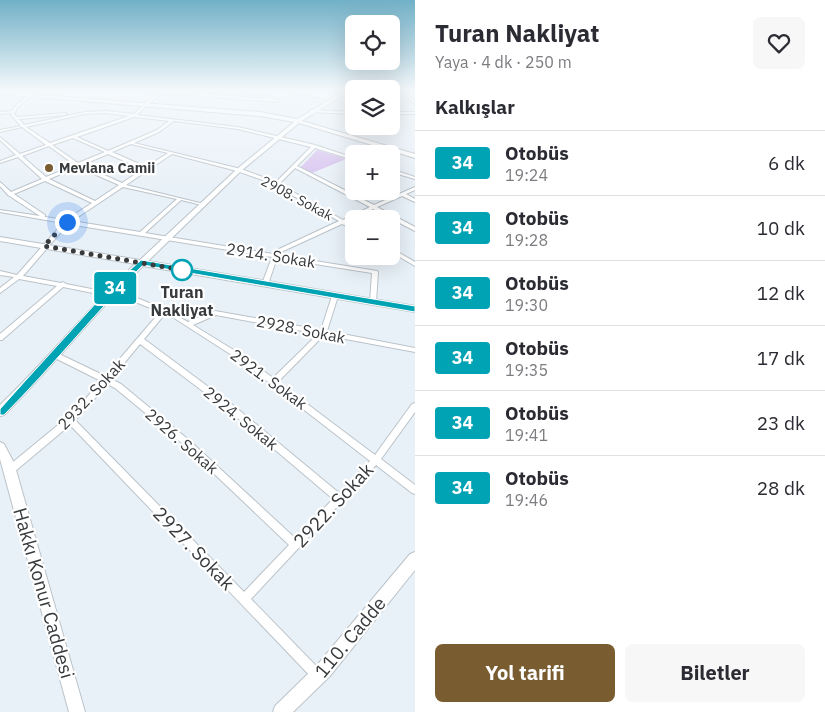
<!DOCTYPE html>
<html lang="tr">
<head>
<meta charset="utf-8">
<style>
	body { margin:0; font-family:"IBM Plex Sans",sans-serif; background:#f7f7f7; color:#2b2b33; height:100vh; display:flex; flex-direction:column; font-size:19px; white-space:nowrap }
	* { box-sizing:border-box; margin:0 }
	p { font-size:16px; color:#7c7c81 }
	.icon { flex:none; width:28px; height:28px; fill:none; stroke:currentColor; stroke-width:2; stroke-linecap:round; stroke-linejoin:round }
	.map { position:relative; flex:1; overflow:hidden }
	.side { display:flex; flex-direction:column; background:#fff; width:410px }
	.side>* { flex:none }
	.badge { padding:0 10px; border-radius:4px; font-size:18px; line-height:32px }
	.controls { position:absolute; left:345px; top:15px; display:grid; gap:10px }
	.controls a { display:grid; place-items:center; width:55px; height:55px; border-radius:8px; background:#fff; box-shadow:0 5px 20px #0002; font-size:25px }
	.you { position:absolute; width:25px; height:25px; margin:-12px; border:4px solid #fff; border-radius:50%; background:#1a73e8; box-shadow:0 0 0 8px #1a73e833 }
	.map>.badge { position:absolute; translate:-50% -50%; box-shadow:0 0 0 2px #fff }
	h2 { padding:0 20px; font-size:19px; line-height:45px }
	.round { display:grid; place-items:center; flex:none; width:52px; height:52px; border-radius:8px; background:#f7f7f7 }
	.head { display:flex; align-items:center; justify-content:space-between; height:85px; padding:0 20px }
	h1 { font-size:24px; font-weight:700; line-height:38px }
	.button { display:flex; gap:10px; margin-top:auto; padding:10px 20px }
	.button a { flex:1; height:58px; border-radius:8px; background:#795c30; color:#fff; font-size:20px; font-weight:700; line-height:58px; text-align:center }
	.button a+a { background:#f7f7f7; color:#2b2b33 }
	ul { padding:0; list-style:none }
	li { display:flex; align-items:center; gap:15px; height:65px; padding:0 20px; border-top:1px solid #e1e1e2 }
	li div { flex:1 }
	li b { display:block; font-size:19px }
	li em { font-style:normal }
	li .badge { min-width:55px; font-weight:700; text-align:center }
	main { display:flex; flex:1; min-height:0 }
	.map>svg:first-child { display:block }
</style>
</head>
<body>
<main>
<div class="map">
<svg width="415" height="712" viewBox="0 0 415 712">
	<rect width="100%" height="100%" fill="#e9f1f8"/>
	<!-- green -->
	<polygon fill="#d8c2ef" points="317,150 346,159 312,173 300,168"/>
	<g fill="none" stroke-linecap="round" stroke-linejoin="round">
		<!-- street casing -->
		<g stroke="#bbc3c9" stroke-width="2">
			<g id="street">
				<path d="M34,90H38L17,108L14,114L17,117L65,113L67,114L65,115L19,119L24,125L85,112L106,111L134,114L148,100L159,93L130,91L129,90L162,91L167,90L166,91L202,94L216,90H220L208,94L269,99L240,90H245L280,101L278,102L163,93L150,102L137,115L238,127L315,145L354,158V160L315,148L297,166L374,205L415,187V190L406,194L415,199V202L402,196L377,207L415,227V231L373,209L346,222L354,226V229L342,224L281,252L278,255L377,271L378,272L376,302L373,304L370,302L372,273L277,258L268,284L265,286L262,284L272,257L68,224L23,276L61,283L63,282L66,284L137,298L166,310L188,322L215,311L321,330L332,296L335,294L338,296L327,331L415,348V352L324,335L278,382L375,455L412,404L415,403V412L381,459L415,485V494L412,493L376,465L251,599L322,672L324,676L322,680L318,682L314,680L70,425L13,473L10,474L7,473L6,470L7,467L75,411L101,381L53,357L52,355L53,353H57L105,376L160,312L133,301L63,287L2,340H0V334L57,286L19,279L0,293V288L14,277L0,275V271L17,275L63,223L0,212V210L40,216L8,195L0,186V182L11,192L42,179L18,157L0,163V161L16,155L0,140V137L20,154L46,145L22,127L0,132V130L21,126L11,115V113L0,114V112L12,111L15,106ZM106,113L129,116L50,143L26,127L85,114ZM134,117L169,121L157,130L108,151L77,137ZM174,121L238,129L311,147L276,182L241,169L134,143L159,132ZM73,138L105,152L78,163L52,145ZM131,144L168,153L146,167L112,152ZM49,146L75,165L46,177L22,156ZM108,154L143,169L122,183L82,165ZM172,154L237,171L268,182L339,221L277,250L273,254L145,233L181,200L202,205L204,204L126,185ZM78,167L119,185L95,201L49,179ZM295,168L370,207L343,220L279,184ZM45,181L92,203L66,220L45,217V215L14,194ZM123,187L177,199L140,232L72,221ZM165,314L174,318L241,361L370,461L339,493L234,406L144,339ZM216,315L318,334L273,378L245,357L193,325ZM140,344L228,410L333,499L295,538L190,441L121,384L111,379ZM107,384L115,388L184,445L289,545L244,592L75,420L81,415Z"/>
				<polygon points="282,90 287,90 327,102 324,103"/>
				<path d="M399,90C406,89 415,98 415,105L406,95Z"/>
				<polygon points="311,110 354,112 354,114 310,112 309,111"/>
				<rect x="391" y="112" width="24" height="2"/>
				<polygon points="391,169 415,177 415,179 391,172"/>
				<polygon points="391,248 415,262 415,266 391,252"/>
			</g>
		</g>
		<!-- secondary casing -->
		<g stroke="#bbc3c9" stroke-width="2">
			<g id="secondary">
				<path d="M346,90H351L302,121L415,154V158L299,123L241,171L148,261L415,306V312L143,266C94,313 53,367 4,415L0,416V405C47,360 88,309 135,264L0,241V237L140,260L237,169L294,122L260,116L0,94V92L260,112L297,119Z"/>
				<polygon points="0,442 4,444 14,463 85,712 69,712 0,459"/>
				<polygon points="415,552 415,570 330,676 293,712 273,712 275,706 318,664 410,554"/>
			</g>
		</g>
		<!-- street -->
		<use href="#street" fill="#fff" fill-rule="evenodd"/>
		<!-- secondary -->
		<use href="#secondary" fill="#fff" fill-rule="evenodd"/>
	</g>
	<!-- sky -->
	<linearGradient id="sky" x2="0" y2="1"><stop stop-color="#71b0c7"/><stop offset="0.48" stop-color="#f5f9fc"/><stop offset="1" stop-color="#f5f9fc" stop-opacity="0"/></linearGradient>
	<rect width="415" height="189" fill="url(#sky)"/>
	<!-- line -->
	<path fill="#00a3b4" stroke="#fff" d="M141,260L415,306V312L143,265C94,314 52,367 4,415H0V409L26,380L107,291Z"/>
	<g fill="none" stroke-linecap="round" stroke-linejoin="round">
		<!-- walk -->
		<polyline stroke="#383b3d" stroke-width="5" stroke-dasharray="0 9" points="67,222 44,246 182,270"/>
	</g>
	<!-- markers -->
	<circle fill="#795c30" stroke="#fff" stroke-width="2" cx="49" cy="168" r="5"/>
	<circle fill="#fff" stroke="#00a3b4" stroke-width="2.5" cx="182" cy="270" r="10"/>
	<g text-anchor="middle" stroke-width="4.5" stroke-linejoin="round" paint-order="stroke">
		<!-- far-poi labels -->
		<g font-size="14" font-weight="bold" fill="#383b3d" stroke="#fff" text-anchor="start">
			<text x="59" y="173">Mevlana Camii</text>
		</g>
		<!-- far-street labels -->
		<g font-size="14" fill="#383b3d" stroke="#fff">
			<text transform="translate(297 198) rotate(28)" y="5">2908. Sokak</text>
		</g>
		<!-- street labels -->
		<g font-size="16" fill="#383b3d" stroke="#fff">
			<text transform="translate(271 255) rotate(9)" y="6">2914. Sokak</text>
			<text transform="translate(301 329) rotate(11)" y="6">2928. Sokak</text>
			<text transform="translate(269 379) rotate(36)" y="6">2921. Sokak</text>
			<text transform="translate(91 394) rotate(-47)" y="6">2932. Sokak</text>
			<text transform="translate(241 418) rotate(39)" y="6">2924. Sokak</text>
			<text transform="translate(182 441) rotate(41)" y="6">2926. Sokak</text>
		</g>
		<!-- stop labels -->
		<g font-size="16" font-weight="bold" fill="#383b3d" stroke="#fff">
			<text x="182" y="298">Turan<tspan x="182" dy="18">Nakliyat</tspan></text>
		</g>
		<!-- near-street labels -->
		<g font-size="19" fill="#383b3d" stroke="#fff">
			<text transform="translate(333 505) rotate(-47)" y="7">2922. Sokak</text>
			<text transform="translate(194 548) rotate(46)" y="7">2927. Sokak</text>
			<text transform="translate(44 593) rotate(74)" y="7">Hakkı Konur Caddesi</text>
			<text transform="translate(350 637) rotate(-50)" y="7">110. Cadde</text>
		</g>
	</g>
</svg>
<div class="controls">
<a><svg class="icon" aria-label="locate" viewBox="0 0 24 24"><circle cx="12" cy="12" r="6"/><path d="M12 2v4M12 18v4M2 12h4M18 12h4"/></svg></a>
<a><svg class="icon" aria-label="layers" viewBox="0 0 24 24"><path d="M12 4l9 5-9 5-9-5zM3 14l9 5 9-5"/></svg></a>
<a>+</a>
<a>−</a>
</div>
<div class="you" style="left:67px;top:222px"></div>
<b class="badge" style="left:115px;top:288px;background:#00a3b4;color:#fff">34</b>
</div>
<section class="side">
<div class="head"><div><h1>Turan Nakliyat</h1><p>Yaya · 4 dk · 250 m</p></div><a class="round"><svg class="icon" aria-label="heart" viewBox="0 0 24 24"><path d="M12 20l-8-8c-3-5 5-10 8-4 3-6 11-1 8 4z"/></svg></a></div>
<h2>Kalkışlar</h2>
<ul>
<li><span class="badge" style="background:#00a3b4;color:#fff">34</span><div><b>Otobüs</b><p>19:24</p></div><em>6 dk</em></li>
<li><span class="badge" style="background:#00a3b4;color:#fff">34</span><div><b>Otobüs</b><p>19:28</p></div><em>10 dk</em></li>
<li><span class="badge" style="background:#00a3b4;color:#fff">34</span><div><b>Otobüs</b><p>19:30</p></div><em>12 dk</em></li>
<li><span class="badge" style="background:#00a3b4;color:#fff">34</span><div><b>Otobüs</b><p>19:35</p></div><em>17 dk</em></li>
<li><span class="badge" style="background:#00a3b4;color:#fff">34</span><div><b>Otobüs</b><p>19:41</p></div><em>23 dk</em></li>
<li><span class="badge" style="background:#00a3b4;color:#fff">34</span><div><b>Otobüs</b><p>19:46</p></div><em>28 dk</em></li>
</ul>
<div class="button"><a>Yol tarifi</a><a>Biletler</a></div>
</section>
</main>
</body>
</html>
